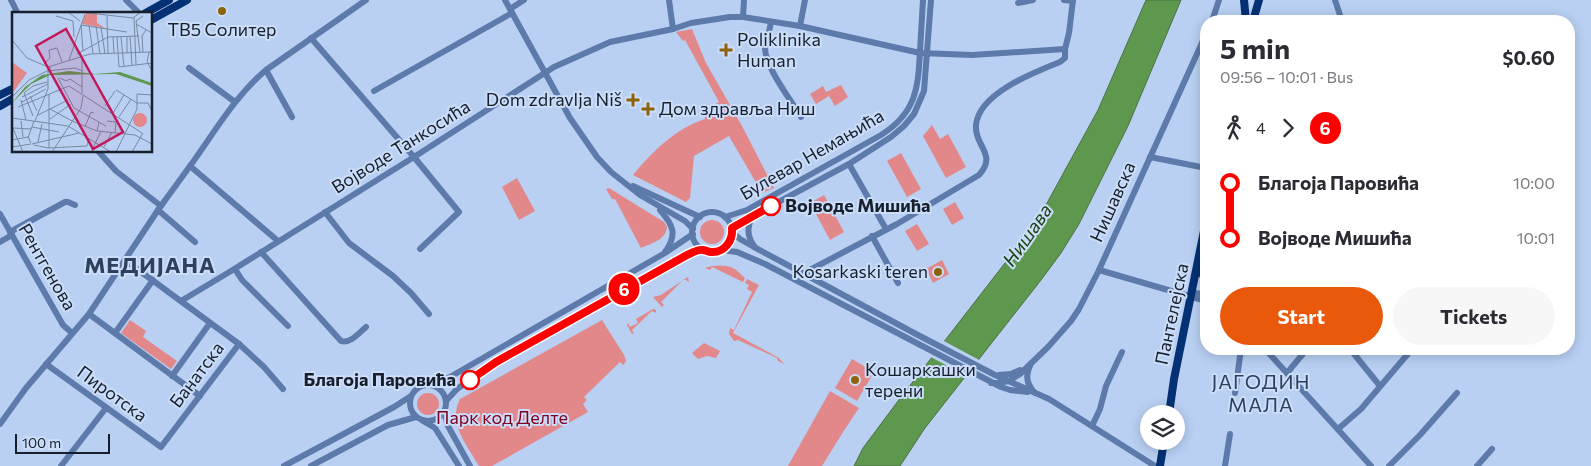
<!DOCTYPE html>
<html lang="en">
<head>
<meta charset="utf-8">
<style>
	body { margin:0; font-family:Commissioner,sans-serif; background:#f7f7f7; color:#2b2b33; height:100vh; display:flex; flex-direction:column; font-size:19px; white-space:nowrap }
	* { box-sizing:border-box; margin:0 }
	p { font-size:16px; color:#7c7c81 }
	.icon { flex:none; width:28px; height:28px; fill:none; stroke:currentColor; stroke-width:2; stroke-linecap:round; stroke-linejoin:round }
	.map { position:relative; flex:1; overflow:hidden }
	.details { position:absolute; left:1200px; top:15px; width:375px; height:340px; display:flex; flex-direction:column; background:#fff; border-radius:20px; box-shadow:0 2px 12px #0003 }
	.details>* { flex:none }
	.badge { padding:0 10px; border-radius:16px; font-size:18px; line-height:32px }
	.controls { position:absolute; left:1140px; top:405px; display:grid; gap:10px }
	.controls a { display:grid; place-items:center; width:45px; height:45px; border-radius:50%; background:#fff; box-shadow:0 2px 12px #0003; font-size:25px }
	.scale { position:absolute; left:15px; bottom:12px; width:95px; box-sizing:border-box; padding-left:5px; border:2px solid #171f2c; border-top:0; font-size:14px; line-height:18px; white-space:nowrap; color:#171f2c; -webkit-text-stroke:4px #cbddf9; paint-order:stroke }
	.map>.badge { position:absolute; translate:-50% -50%; box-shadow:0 0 0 2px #fff }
	.legs { display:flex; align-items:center; gap:8px; height:55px; padding:0 20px; font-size:16px }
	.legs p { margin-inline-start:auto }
	.head { display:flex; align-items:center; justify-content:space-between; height:85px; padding:0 20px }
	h1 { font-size:28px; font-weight:700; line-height:38px }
	.cta { display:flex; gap:10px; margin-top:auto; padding:10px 20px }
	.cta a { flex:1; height:58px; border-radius:30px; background:#ea580c; color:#fff; font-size:20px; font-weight:700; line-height:58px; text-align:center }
	.cta a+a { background:#f7f7f7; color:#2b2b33 }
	ul { padding:0 20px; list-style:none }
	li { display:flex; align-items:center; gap:18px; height:55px; font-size:19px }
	li i { display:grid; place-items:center; width:8px; height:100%; margin:0 6px; background:currentColor }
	li i::after { content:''; width:12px; height:12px; margin:-6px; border:4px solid; border-radius:50%; background:#fff }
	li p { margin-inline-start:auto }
	li:first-child i { background:linear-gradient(#0000 50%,currentColor 0) }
	li:last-child i { background:linear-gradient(currentColor 50%,#0000 0) }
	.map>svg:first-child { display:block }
</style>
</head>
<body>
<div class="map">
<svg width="1591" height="466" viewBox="0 0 1591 466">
	<rect width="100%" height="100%" fill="#b9d0f3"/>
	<!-- green -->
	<g fill="#e2888a">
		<path d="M692,29L706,63L742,126L774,188L762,193L729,136L694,156L690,198L686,202L633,175C653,151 675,129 705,119V110L719,102L685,40L683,41L676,32Z"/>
		<polygon points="841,85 848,97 835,106 829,96 816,104 810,94 823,86 826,92"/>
		<polygon points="932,125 940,139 948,134 966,167 946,178 923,136"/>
		<polygon points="901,153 921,189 907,197 887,161"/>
		<polygon points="517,178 535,211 519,220 502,187"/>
		<path d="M609,188L664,222L667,227C666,240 652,243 641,248L615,199H612L606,189Z"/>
		<polygon points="824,195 844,232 830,240 810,203"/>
		<polygon points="955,202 964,218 952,225 943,209"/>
		<circle cx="712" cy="232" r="12"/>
		<polygon points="917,224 929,244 917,251 905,231"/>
		<polygon points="942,260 949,274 933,283 926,269"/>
		<path d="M712,266C719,265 729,265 735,269C739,272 741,275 745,278L743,282L712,267L710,270L705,268Z"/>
		<polygon points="688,277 689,282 684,279 661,302 664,305 662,307 653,297 661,295"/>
		<polygon points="747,279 759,285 733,333 779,358 784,364 778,361 777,358 738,340 734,341 729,334 730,328 734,330 752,292 747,289 749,285 745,283"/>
		<polygon points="653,309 656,310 656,313 652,311 632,330 634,333 632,334 627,325 628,323 630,327 638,323 636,319"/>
		<polygon points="130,320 146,331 143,337 177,361 171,369 121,333"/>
		<path d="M602,320L624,355L626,361L623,365L620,362L584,397L587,400L583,404L588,412L492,466H479C468,446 447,423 460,399Z"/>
		<polygon points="704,343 720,351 716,358 707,356 698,359 692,353"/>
		<polygon points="852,359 874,372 857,401 835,388"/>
		<polygon points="830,391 859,408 843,432 822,466 788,466"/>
		<circle cx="428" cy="404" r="11"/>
	</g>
	<!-- water -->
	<polygon fill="#5e974e" stroke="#497344" points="1146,0 1181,0 1128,126 1079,224 1061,253 1041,280 925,428 900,466 854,466 863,448 898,401 1005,263 1027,235 1047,203 1098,110"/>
	<!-- pier -->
	<polygon fill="#b9d0f3" points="942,340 981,361 968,377 929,356"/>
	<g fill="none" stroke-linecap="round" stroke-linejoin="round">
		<!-- minor -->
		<g stroke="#5c7aaa" stroke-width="6">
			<polyline points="11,0 18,14"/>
			<polyline points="126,0 140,14"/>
			<polyline points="505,0 570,118 597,157 611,172 640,195 685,221 693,229"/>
			<polyline points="669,0 673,29"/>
			<polyline points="1064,0 1073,1"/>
			<polyline points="1335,0 1342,21"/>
			<polyline points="1018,3 1033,0"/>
			<polyline points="510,9 524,0"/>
			<polyline points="743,17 744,0"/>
			<polyline points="1212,21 1219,0"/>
			<path d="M771,22C770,30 766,40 765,48C765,67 791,100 801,117"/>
			<polyline points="800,26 805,0"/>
			<polyline points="311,38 414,157 459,212 420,249"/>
			<polyline points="189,68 235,102"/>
			<polyline points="266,70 292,117"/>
			<polyline points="374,91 512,13"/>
			<polyline points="98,151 116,171 161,206"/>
			<polyline points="1150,157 1206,168"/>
			<polyline points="849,164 886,229"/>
			<polyline points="633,186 700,217"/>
			<polyline points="158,210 195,242"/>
			<path d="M660,210C673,225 678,234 665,252"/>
			<polyline points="325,212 349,243 393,276 411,293 429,314"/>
			<circle cx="712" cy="232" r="20"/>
			<polyline points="0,214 63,325 72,333"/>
			<path d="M752,216C747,228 747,236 754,246"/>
			<path d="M725,217L747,210L881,135C916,113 918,89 920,51C921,34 922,17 923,0"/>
			<polyline points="732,227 849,164 891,137 904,126 914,114 924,91 931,0"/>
			<polyline points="10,232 65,202 68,202 75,205"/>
			<polyline points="732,232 740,239 754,247 916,334 995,375 1049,399 1155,466"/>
			<polyline points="872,236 898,283"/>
			<path d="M278,241L190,166C214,133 235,96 266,70L366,0"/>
			<polyline points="0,242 12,235"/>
			<polyline points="722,250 737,252 765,264 1001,387 1010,390 1028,392"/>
			<path d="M261,252L341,341C350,344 359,333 366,327"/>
			<polyline points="125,260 239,344 264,367 283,389"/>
			<polyline points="235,269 242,280 288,326"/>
			<polyline points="1099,270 1206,301"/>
			<path d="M804,273L897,224L979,175C998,154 974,146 976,125C979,93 1035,72 1060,62L1065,58V49L1069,33L1073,0"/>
			<polyline points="1191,295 1194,293 1206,294"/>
			<polyline points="181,301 231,271 414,157 554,67 610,42 673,29 691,23 730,17 743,17 800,26 920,53 972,55 1065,49"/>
			<polyline points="89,314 200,396"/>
			<polyline points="115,333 153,280"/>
			<polyline points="1265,349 1371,466"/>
			<polyline points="1350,349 1380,386"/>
			<polyline points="46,364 161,447 239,344"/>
			<path d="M1030,366C1025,376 1027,385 1035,393"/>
			<polyline points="1287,373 1307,349"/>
			<polyline points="999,375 1011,374 1020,370"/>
			<polyline points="172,376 210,323"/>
			<polyline points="991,383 998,383 1009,381 1020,374 1048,347 1071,321 1079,309 1099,270 1206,34"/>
			<polyline points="430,385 450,377 665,253 693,234"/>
			<circle cx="428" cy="403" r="18"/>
			<polyline points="1235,393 1241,349"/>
			<polyline points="446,401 457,389 496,362 687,255 703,250"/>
			<polyline points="444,411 448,426 470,466"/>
			<polyline points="423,421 435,428 459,466"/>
			<polyline points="0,424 26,388 89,314 158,210 190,166"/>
			<polyline points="1092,426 1100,409 1106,386 1122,352"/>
			<polyline points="1338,429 1361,409 1412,349"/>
			<polyline points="61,466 106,408"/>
			<polyline points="284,466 394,407 411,396"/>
			<polyline points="311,466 388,425 416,417"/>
			<polyline points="1225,466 1230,434"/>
			<polyline points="1389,466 1420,435 1457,393"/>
			<polyline points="1477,466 1492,449"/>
		</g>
		<!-- major -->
		<g stroke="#033173" stroke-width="8">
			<polyline points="1244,0 1246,21"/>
			<polyline points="144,14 169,0"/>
			<polyline points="151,20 187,0"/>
			<polyline points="1253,21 1259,0"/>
			<polyline points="0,95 14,88"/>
			<polyline points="0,106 14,98"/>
			<polyline points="1198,264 1206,282"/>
			<polyline points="1169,414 1174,379 1206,221"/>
			<polyline points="1160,466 1164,441"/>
		</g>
	</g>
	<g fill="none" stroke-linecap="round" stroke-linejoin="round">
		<!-- line-1 casing -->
		<g stroke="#fff" stroke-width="11">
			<path id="line-1" d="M470,380L496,362L687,255C691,253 698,249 703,250C706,250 708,252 711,252C725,253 733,240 732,228L771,206"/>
		</g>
		<!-- line-1 -->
		<use href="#line-1" stroke="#f00" stroke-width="8"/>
	</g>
	<!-- markers -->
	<g fill="#8d6307" stroke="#cbddf9" stroke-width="2">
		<circle cx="222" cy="11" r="5"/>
		<path d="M723.5 42.5h5v5h5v5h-5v5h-5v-5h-5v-5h5z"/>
		<path d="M630.5 92.5h5v5h5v5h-5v5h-5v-5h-5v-5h5z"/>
		<path d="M645.5 101.5h5v5h5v5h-5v5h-5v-5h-5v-5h5z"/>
		<circle cx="938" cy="272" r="5"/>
		<circle cx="855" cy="380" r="5"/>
	</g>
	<g fill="#fff" stroke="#f00" stroke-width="2.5">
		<circle cx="771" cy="206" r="9"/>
		<circle cx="470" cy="380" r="9"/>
	</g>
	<g text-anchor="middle" stroke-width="4" stroke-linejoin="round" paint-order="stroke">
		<!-- poi labels -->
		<g font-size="18" fill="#171f2c" stroke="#cbddf9" text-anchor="start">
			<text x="222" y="36" text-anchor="middle">ТВ5 Солитер</text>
			<text x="737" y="46">Poliklinika<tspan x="737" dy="21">Human</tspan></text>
			<text x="622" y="106" text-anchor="end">Dom zdravlja Niš</text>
			<text x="659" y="115">Дом здравља Ниш</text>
			<text x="928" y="278" text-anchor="end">Kosarkaski teren</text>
			<text x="865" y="376">Кошаркашки<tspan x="865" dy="21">терени</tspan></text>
		</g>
		<!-- street labels -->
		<g font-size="18" fill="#171f2c" stroke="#cbddf9">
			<text transform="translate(401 147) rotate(-32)" y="6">Војводе Танкосића</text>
			<text transform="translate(812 155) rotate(-30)" y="6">Булевар Немањића</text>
			<text transform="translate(1113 202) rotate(-66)" y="6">Нишавска</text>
			<text transform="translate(47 267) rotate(60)" y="6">Рентгенова</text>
			<text transform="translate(1172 314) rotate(-78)" y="6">Пантелејска</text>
			<text transform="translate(197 375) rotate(-53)" y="6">Банатска</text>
			<text transform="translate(112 394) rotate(36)" y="6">Пиротска</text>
		</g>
		<!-- stop labels -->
		<g font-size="18" font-weight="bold" fill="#171f2c" stroke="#cbddf9" text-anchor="start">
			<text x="785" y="212">Војводе Мишића</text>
			<text x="456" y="386" text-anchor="end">Благоја Паровића</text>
		</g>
		<!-- park labels -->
		<g font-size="18" fill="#7e001f" stroke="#cbddf9">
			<text x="502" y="424">Парк код Делте</text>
		</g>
		<!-- water labels -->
		<g font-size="19" font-style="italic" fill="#19400c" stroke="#cbddf9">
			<text transform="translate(1027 235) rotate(-55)" y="7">Нишава</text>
		</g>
		<!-- quarter labels -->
		<g font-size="20" letter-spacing="1" fill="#2e405d" stroke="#cbddf9">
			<text x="1261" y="389">ЈАГОДИН<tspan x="1261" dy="23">МАЛА</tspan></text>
		</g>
		<!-- district labels -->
		<g font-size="22" font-weight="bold" letter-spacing="1" fill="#2e405d" stroke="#cbddf9">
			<text x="150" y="273">МЕДИЈАНА</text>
		</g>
	</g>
	<!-- overview -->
	<g transform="translate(12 12)">
		<rect width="140" height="140" fill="#b9d0f3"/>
		<path d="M74,1L85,2V11L93,16L70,12ZM0,50L15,61L2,79L0,78ZM121 108a7 7 0 1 1 14 0a7 7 0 1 1-14 0Z" fill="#e2888a"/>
		<path d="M57,59L83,62L108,60L140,71V74L104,62L38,63L19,72L0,91L13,75L30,63Z" fill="#5e974e"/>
		<path fill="none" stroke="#7889a3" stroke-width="1" d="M56,0L68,9M68,0L121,6L129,0M44,4L61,9L62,25M95,4L96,42M122,5L124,53M124,12L140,21M69,13L115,20M69,13L71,39M77,13L81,41M84,14L88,42M89,15L93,42M118,24L120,53M101,25L102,41M105,25L107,55L140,51M109,25L112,55M115,25V41M0,28L15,46L36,55L78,42L140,40M131,40L130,24L134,18M137,40L135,50L139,57M128,41L124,9L131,4M65,42L96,25L127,24M70,45V81M57,48L73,2M32,52L38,46L37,38L45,36L50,50M46,66L62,96L94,114M48,66L54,69L58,67L70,75M104,78L125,91H136L140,99M18,84L25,99M0,85L17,68L35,59L63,56L71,59M10,85L36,72M9,88L14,108M10,90L34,77M93,94L103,79M6,95L57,74L130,121M38,97L60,109M101,101L112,83M26,103L56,88M21,104L12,81L21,74L35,70M107,105L119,87M0,106L56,114L99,140M38,107L59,92M9,109L11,125M23,109L36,77V58L39,55M60,109L85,119L87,110M95,109L104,110L103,121M0,114L11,140M20,115L47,120M73,115L79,100L82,101M1,116L19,117M85,119L123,123L140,132M16,126L22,109M0,128L16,125L19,131M26,130L30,112M20,132L67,121M22,133L36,136L75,134L77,127M0,135L19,132M92,135L100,120M37,136V82M40,140L69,96L71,84M79,140L89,119M104,140L125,97V82L140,83M120,140L131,121"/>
		<path fill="#c2185b" fill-opacity="0.15" stroke="#c2185b" stroke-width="2.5" d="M54,17L111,120L81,137L24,34Z"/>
		<rect width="140" height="140" fill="none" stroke="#171f2c" stroke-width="2.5"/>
	</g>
</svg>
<div class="controls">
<a><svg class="icon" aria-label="layers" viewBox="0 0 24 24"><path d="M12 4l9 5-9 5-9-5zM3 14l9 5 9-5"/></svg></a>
</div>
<div class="scale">100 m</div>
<b class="badge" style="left:624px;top:289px;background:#f00;color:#fff">6</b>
<section class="details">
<div class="head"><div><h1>5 min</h1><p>09:56 – 10:01 · Bus</p></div><b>$0.60</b></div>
<div class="legs"><svg class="icon" aria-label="walk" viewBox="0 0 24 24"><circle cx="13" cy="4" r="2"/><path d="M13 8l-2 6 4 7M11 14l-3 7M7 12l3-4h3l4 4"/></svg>4<svg class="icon" aria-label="forward" viewBox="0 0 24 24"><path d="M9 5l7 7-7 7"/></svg><b class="badge" style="background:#f00;color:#fff">6</b></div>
<ul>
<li><i style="color:#f00"></i><b>Благоја Паровића</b><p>10:00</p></li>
<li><i style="color:#f00"></i><b>Војводе Мишића</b><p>10:01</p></li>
</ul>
<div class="cta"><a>Start</a><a>Tickets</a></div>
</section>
</div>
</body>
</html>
